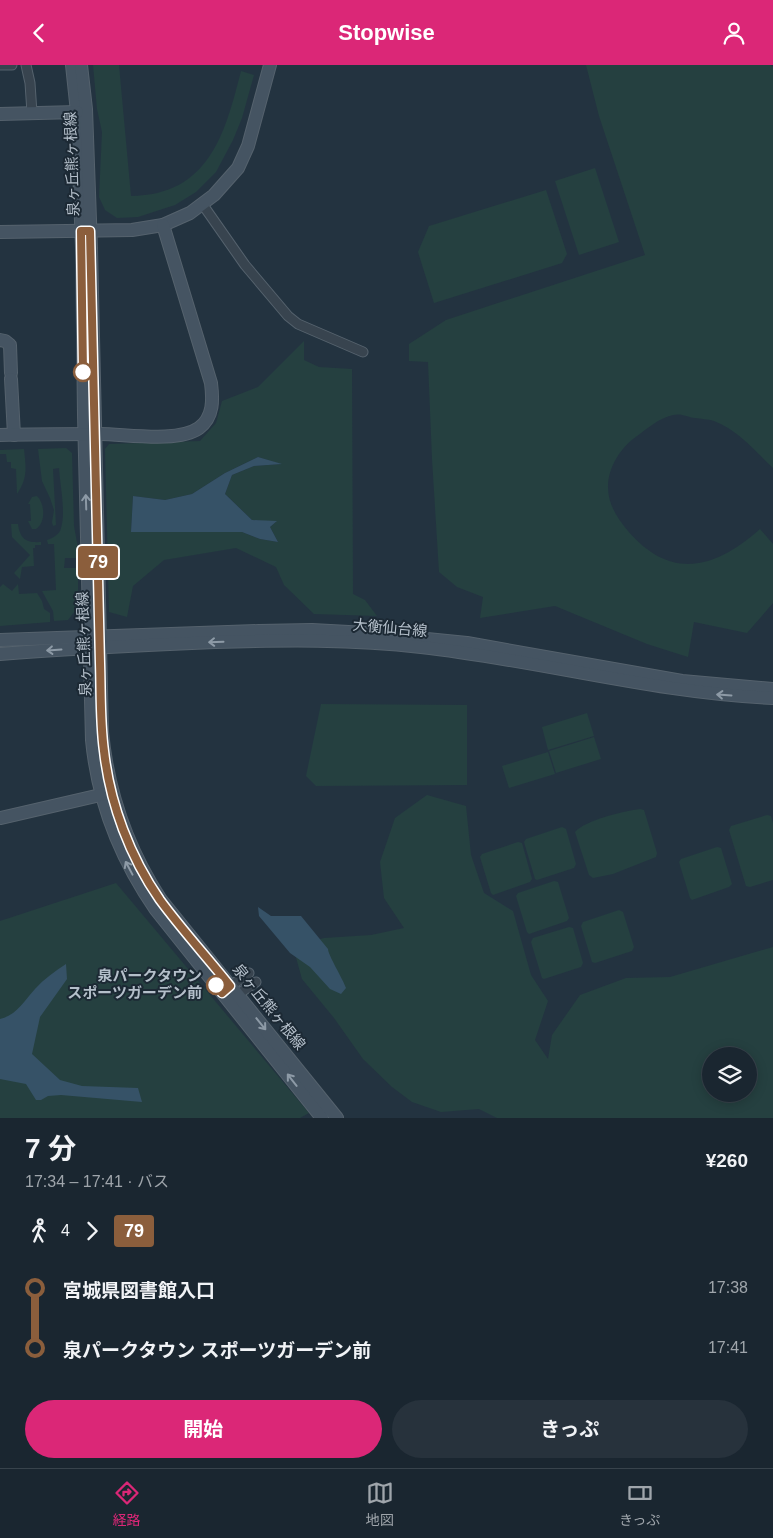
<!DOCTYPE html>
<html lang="ja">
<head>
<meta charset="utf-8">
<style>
	body { margin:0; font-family:Helvetica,"Noto Sans JP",sans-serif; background:#27323c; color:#f1f3f6; height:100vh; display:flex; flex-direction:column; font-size:19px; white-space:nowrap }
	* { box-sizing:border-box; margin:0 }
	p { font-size:16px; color:#9fa5ab }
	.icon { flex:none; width:28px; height:28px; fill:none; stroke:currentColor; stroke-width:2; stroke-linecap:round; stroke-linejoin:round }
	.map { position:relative; height:1053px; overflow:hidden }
	.side { display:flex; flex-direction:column; background:#1a2630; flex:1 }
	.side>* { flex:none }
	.badge { padding:0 10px; border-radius:4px; font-size:18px; line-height:32px }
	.tools { position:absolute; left:702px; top:982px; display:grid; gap:10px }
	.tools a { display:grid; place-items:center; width:55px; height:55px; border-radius:50%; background:#1a2630; box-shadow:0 2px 12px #0003,0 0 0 1px #38434c; font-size:25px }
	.map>.badge { position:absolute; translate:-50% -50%; box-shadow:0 0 0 2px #fff }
	.legs { display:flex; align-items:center; gap:8px; height:55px; padding:0 25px; font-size:16px }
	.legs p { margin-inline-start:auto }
	.overview { display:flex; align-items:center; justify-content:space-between; height:85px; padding:0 25px }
	h1 { font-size:28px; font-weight:700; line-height:38px }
	.action { display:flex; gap:10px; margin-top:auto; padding:10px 25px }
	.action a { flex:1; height:58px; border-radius:30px; background:#db2777; color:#fff; font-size:20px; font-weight:700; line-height:58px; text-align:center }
	.action a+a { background:#27323c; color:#f1f3f6 }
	ul { padding:0 25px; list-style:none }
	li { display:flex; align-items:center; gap:18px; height:60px; font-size:19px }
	li i { display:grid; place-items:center; width:8px; height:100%; margin:0 6px; background:currentColor }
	li i::after { content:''; width:12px; height:12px; margin:-6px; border:4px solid; border-radius:50%; background:#1a2630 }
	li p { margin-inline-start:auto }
	li:first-child i { background:linear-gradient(#0000 50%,currentColor 0) }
	li:last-child i { background:linear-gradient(currentColor 50%,#0000 0) }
	header { display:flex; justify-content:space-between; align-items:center; height:65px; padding:0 25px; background:#db2777; color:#fff; font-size:22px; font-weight:700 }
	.tab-bar { display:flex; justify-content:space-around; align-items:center; height:70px; border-top:1px solid #38434c; background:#1a2630; font-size:14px; color:#9fa5ab }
	.tab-bar a { display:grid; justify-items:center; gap:2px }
	.tab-bar .selected { color:#db2777 }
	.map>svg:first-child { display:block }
</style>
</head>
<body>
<header><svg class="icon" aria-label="back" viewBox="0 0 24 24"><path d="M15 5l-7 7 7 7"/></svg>Stopwise<svg class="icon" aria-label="person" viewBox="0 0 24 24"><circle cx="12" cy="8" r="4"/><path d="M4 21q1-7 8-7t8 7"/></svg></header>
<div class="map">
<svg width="773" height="1053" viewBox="0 0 773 1053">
	<rect width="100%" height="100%" fill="#233340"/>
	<!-- green -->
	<g fill="#254040" fill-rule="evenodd">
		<path d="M93,0H119L131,131C209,130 225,69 241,6L254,10L242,53L233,75L216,107L196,127L175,140L138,152L117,153L105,145L99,132L102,67L97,44Z"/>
		<path d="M586,0H770L773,2V403C755,386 738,365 714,356C708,354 701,354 695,353C687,352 682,348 673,350C659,353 648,363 637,371C621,382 608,402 608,422C608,439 617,453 628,466C671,516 715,504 760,464L773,479V538L747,568L694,557L688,592L647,579L555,541L480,553L483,532L457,522L439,507L432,394L428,297L409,296V279L446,255L645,190L599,51Z"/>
		<polygon points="595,103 619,177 579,190 555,116"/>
		<polygon points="546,125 567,189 562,198 434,238 418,187 429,161"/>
		<path d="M304,276V295L319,302L352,304L353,529L365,535L377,551L314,549L284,520L276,502L236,483L164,495L133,521L127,552L109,547L105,384L109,379L200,376L216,358L222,336L258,322ZM258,392L280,399L254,401L232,410L225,429L252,455L276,457L270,462L278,477L260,474L242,467H131L133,431L165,435L192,429L225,408Z"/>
		<path d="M66,383L72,388L74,461L78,483V493H65L64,503H78V542L68,555L54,556L53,546L42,526L56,525L54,479H48L47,475C53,473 60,469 61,463C66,447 60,420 59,403L53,404L56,460L53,461L52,457L54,445L50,433L42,416L38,384Z"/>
		<path d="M24,384C26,403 28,413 17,429L16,404L11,403V397H7L6,389H0V385Z"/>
		<path d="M37,431C45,439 46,457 36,464H32L28,456H31L30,439H28L32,432Z"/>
		<path d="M11,459H18C20,474 26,478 41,477V480H35V483H33L34,501L22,502L20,514L14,508L30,490L12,472Z"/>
		<polygon points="3,519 12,526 18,519 19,529 37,528 42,536 44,544 50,548 50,557 0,561 0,522"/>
		<polygon points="321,639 467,640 467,720 316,721 306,711"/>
		<polygon points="587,648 594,671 548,685 542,662"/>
		<polygon points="594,672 601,694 556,708 549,686"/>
		<polygon points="548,687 555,709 509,723 502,701"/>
		<path d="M427,730L466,741L471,790L484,828L513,846L531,910L548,936L535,975L548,994L552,970L580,930L626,913L670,912L773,882V1053H497L479,1044L441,1047L412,1037L392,1022L363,994L334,953L302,914L295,889L302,879L324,873L371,870L404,863L384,833L380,797L395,753ZM711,991H749V1029H711Z"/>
		<path d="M640,744L644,745L657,788L656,792L613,809L593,813L589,810L575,767C585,755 625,746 640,744Z"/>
		<polygon points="767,750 771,751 773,758 773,815 750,822 746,821 729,765 731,761"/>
		<polygon points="562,762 566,764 576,799 574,803 537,815 535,814 524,777 526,774"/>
		<polygon points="518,777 522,778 532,814 530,817 493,830 491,828 480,792 482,789"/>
		<polygon points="717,782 721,783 732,819 729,822 692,835 690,833 679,797 681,794"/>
		<polygon points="554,816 558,817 569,853 567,856 529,869 527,867 516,831 518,828"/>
		<polygon points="116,818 309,1048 300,1053 0,1053 0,856"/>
		<polygon points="619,845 623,847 634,882 632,886 595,898 592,897 581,861 583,857"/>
		<polygon points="569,862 573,863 583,898 581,902 544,914 542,913 531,877 533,873"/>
	</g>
	<!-- water -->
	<g fill="#365267">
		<polygon points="258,392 282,399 254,401 232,410 225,429 252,455 277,456 270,462 278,477 260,474 242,467 131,467 133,431 165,435 192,429 225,408"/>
		<path d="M258,842L271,851H301L328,884C328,890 343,914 346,923L341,929L330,924L310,902L290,888L259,851Z"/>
		<path d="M66,899L67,914L40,952L32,989L60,1015L82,1021L138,1023L142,1037L61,1030L48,1031L41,1035H36L26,1019L0,1014V954C17,950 24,936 35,924C44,914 55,906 66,899Z"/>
	</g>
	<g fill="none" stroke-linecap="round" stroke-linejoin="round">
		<!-- street casing -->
		<g stroke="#55626d" stroke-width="11">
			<g id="street">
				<polyline points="0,0 12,0"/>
				<polyline points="26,0 30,18 32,48"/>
				<polyline points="203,140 245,200 288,251 298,259 363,287"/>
				<polyline points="226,924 249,908"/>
				<polyline points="237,930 256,917"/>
			</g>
		</g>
		<!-- secondary casing -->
		<g stroke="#55626d" stroke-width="14">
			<g id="secondary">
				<path d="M72,0L77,47L82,183L84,350L92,675C98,738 120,793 156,845L322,1053"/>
				<path d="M81,0L86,44L91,183L102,667C108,729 127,783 161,835L337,1053"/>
				<polyline points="0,49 77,47"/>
				<polyline points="0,167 132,165 163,160 190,148 214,130 238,103 248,81 270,0"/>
				<polyline points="0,275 5,276 10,280 11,308"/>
				<polyline points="11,314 14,370"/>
				<path d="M0,370C33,369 67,369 100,369C126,369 178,378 199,363C214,352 213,334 211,318L163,160"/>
				<polyline points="0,575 259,566 312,565 367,568 467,578 682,616 773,624"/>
				<path d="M0,589C72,583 143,580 215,577C284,575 352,574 421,582C539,595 654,628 773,633"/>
				<polyline points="1,753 109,728"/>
			</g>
		</g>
		<!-- street -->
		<use href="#street" stroke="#38444f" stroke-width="9"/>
		<!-- secondary -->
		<use href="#secondary" stroke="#455462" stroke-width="12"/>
	</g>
	<!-- one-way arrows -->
	<defs><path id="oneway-shaft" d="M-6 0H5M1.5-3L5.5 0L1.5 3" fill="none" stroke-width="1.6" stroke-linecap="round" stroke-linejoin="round" transform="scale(1.25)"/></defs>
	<g stroke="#8d9aa6">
		<use href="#oneway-shaft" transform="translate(86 437) rotate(-92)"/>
		<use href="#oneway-shaft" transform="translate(216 577) rotate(178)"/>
		<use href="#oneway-shaft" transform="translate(54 585) rotate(176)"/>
		<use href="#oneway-shaft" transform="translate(724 630) rotate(-176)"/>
		<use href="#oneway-shaft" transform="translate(129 803) rotate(-118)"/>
		<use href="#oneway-shaft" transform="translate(261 959) rotate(51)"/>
		<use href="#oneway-shaft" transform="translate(292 1015) rotate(-128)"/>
	</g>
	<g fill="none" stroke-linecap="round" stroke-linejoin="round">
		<!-- line-1 casing -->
		<g stroke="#fff" stroke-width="11">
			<path id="line-1" d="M83,307L81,166H90L100,598C101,628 100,657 104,686C110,739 130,792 160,835C182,865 207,892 230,921L222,928L216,920"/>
		</g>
		<!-- line-1 -->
		<use href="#line-1" stroke="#8b5e3c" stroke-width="8"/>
	</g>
	<!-- markers -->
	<g fill="#fff" stroke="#8b5e3c" stroke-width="2.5">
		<circle cx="83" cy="307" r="9"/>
		<circle cx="216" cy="920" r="9"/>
	</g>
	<g text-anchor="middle" stroke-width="4" stroke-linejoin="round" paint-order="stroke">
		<!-- street labels -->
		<g font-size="15" fill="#b4bfca" stroke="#1c2934">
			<text transform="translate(72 99) rotate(-92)" y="5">泉ヶ丘熊ヶ根線</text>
			<text transform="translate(390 563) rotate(5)" y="5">大衡仙台線</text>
			<text transform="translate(84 579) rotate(-92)" y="5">泉ヶ丘熊ヶ根線</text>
			<text transform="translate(269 942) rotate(51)" y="5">泉ヶ丘熊ヶ根線</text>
		</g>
		<!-- stop labels -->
		<g font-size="15" font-weight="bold" fill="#b4bfca" stroke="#1c2934" text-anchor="end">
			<text x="202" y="916">泉パークタウン<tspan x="202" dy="17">スポーツガーデン前</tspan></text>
		</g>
	</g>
</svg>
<div class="tools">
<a><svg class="icon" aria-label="layers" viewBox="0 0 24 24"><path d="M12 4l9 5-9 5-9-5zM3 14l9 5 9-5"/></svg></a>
</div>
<b class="badge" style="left:98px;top:497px;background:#8b5e3c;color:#fff">79</b>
</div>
<section class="side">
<div class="overview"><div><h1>7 分</h1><p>17:34 – 17:41 · バス</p></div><b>¥260</b></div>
<div class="legs"><svg class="icon" aria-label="walk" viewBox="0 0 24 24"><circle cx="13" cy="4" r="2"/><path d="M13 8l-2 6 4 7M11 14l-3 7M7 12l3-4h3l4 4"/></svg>4<svg class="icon" aria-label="forward" viewBox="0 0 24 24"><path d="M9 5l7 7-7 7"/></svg><b class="badge" style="background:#8b5e3c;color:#fff">79</b></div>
<ul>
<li><i style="color:#8b5e3c"></i><b>宮城県図書館入口</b><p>17:38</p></li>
<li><i style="color:#8b5e3c"></i><b>泉パークタウン スポーツガーデン前</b><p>17:41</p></li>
</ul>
<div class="action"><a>開始</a><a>きっぷ</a></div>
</section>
<nav class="tab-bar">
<a class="selected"><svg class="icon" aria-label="directions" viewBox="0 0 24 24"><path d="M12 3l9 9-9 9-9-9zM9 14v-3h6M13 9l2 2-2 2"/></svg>経路</a>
<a><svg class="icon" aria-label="map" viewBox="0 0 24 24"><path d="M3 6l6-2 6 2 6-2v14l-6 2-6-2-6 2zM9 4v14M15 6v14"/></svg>地図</a>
<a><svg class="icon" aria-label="tickets" viewBox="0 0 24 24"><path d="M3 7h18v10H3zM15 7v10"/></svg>きっぷ</a>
</nav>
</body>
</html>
